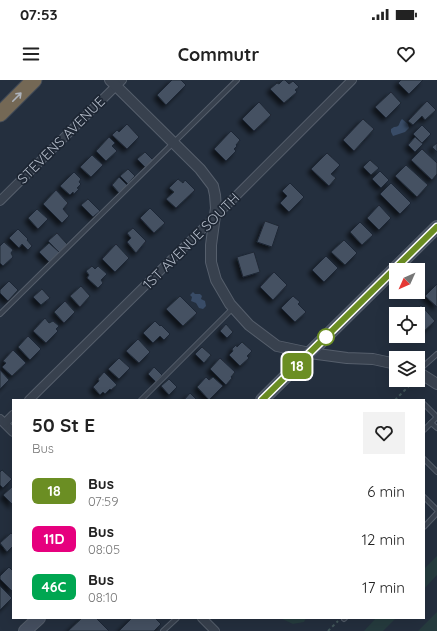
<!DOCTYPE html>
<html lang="en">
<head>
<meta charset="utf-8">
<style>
	body { margin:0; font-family:Quicksand,sans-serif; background:#f2f2f2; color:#222; height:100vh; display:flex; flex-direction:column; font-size:15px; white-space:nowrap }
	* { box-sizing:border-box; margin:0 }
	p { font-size:13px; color:#767676 }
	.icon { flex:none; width:22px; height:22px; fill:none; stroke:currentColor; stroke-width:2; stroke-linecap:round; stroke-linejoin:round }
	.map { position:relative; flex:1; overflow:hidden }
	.drawer { position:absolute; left:12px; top:319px; width:413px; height:220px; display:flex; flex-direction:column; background:#fff; border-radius:0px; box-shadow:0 4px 16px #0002 }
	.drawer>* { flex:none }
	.badge { padding:0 8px; border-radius:6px; font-size:14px; line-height:26px }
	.needle { width:26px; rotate:225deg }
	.controls { position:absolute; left:389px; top:183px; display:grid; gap:8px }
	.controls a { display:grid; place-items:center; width:36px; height:36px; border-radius:0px; background:#fff; box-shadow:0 4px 16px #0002; font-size:20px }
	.map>.badge { position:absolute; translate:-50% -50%; box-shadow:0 0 0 2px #fff }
	.round { display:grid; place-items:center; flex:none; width:42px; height:42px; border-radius:0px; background:#f2f2f2 }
	.headline { display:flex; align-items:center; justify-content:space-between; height:68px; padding:0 20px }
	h1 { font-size:19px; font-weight:700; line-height:30px }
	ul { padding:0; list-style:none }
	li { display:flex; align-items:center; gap:12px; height:48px; padding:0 20px }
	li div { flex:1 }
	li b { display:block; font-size:15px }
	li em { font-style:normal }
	li .badge { min-width:44px; font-weight:700; text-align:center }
	.status { display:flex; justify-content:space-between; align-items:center; height:28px; padding:0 20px; background:#fff; direction:ltr }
	.status svg { height:11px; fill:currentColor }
	header { display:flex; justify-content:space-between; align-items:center; height:52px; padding:0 20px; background:#fff; font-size:18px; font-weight:700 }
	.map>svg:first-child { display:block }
</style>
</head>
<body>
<div class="status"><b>07:53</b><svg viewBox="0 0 49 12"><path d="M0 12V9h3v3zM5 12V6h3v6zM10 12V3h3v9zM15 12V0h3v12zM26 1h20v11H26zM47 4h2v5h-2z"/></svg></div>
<header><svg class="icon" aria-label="menu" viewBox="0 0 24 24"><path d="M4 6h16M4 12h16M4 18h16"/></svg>Commutr<svg class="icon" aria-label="heart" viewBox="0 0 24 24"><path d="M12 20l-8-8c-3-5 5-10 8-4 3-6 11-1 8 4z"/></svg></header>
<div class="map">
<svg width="437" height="551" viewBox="0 0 437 551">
	<defs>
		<filter id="shadow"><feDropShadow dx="-3.5" dy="3.5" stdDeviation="2" flood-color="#0009"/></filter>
	</defs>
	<rect width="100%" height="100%" fill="#242f3e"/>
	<!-- green -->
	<g fill="#263c3f">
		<polygon points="437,476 437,495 424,509 424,489"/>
		<polygon points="437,532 437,551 418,551"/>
		<polygon points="280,538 306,538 304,542 293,544"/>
		<polygon points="376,538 396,538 383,551 364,551"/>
	</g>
	<!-- water -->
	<g fill="#394c67">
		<path d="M402,39L408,44L409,48L405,52L393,56L391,52V49L394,47C401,47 398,43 402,39Z"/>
		<polygon points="193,212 195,214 200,214 202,216 201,219 205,221 206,226 203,229 199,228 196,223 191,221 192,217 190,215"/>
	</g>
	<!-- building -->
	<g fill="#455162" stroke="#1f2835" filter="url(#shadow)">
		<polygon points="172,0 181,0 186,5 166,25 157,15"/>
		<polygon points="283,0 285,0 289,4 293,1 299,7 295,10 297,12 284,23 270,9 277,3 279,4"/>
		<polygon points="401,0 423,0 409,14 398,3"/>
		<polygon points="391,12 401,23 386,38 375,27"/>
		<polygon points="427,21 436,30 425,40 422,36 413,45 408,41"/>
		<polygon points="259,22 271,35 254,51 242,39"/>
		<polygon points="363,39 374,49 354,71 343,60"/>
		<polygon points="127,44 139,57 127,69 112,55 117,50 119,52"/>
		<polygon points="422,45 431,54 422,63 413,54"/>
		<polygon points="231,51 240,60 236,65 237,66 234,69 236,71 226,81 214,69"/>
		<polygon points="109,57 115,63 112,66 117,71 106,81 96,71"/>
		<polygon points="415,57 423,64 415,72 408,65"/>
		<polygon points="437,63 437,72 432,67"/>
		<polygon points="422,69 437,83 437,94 432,100 411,80"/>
		<polygon points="145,72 153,80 145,87 137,79"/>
		<polygon points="327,73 340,85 331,94 336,98 329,106 311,89"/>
		<polygon points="92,75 103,85 91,97 80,87"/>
		<polygon points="370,80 379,88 371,95 363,87"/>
		<polygon points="406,85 428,105 417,117 395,96"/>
		<polygon points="128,89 135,96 128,104 120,96"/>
		<polygon points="380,91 389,100 381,108 372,99"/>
		<polygon points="74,92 81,99 79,102 81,104 77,108 79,109 74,114 73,112 70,115 60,106"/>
		<polygon points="119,97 127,105 119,113 112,105"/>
		<polygon points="178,99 183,103 185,100 195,110 176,128 166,119 174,112 169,108"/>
		<polygon points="290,103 304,117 289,132 280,123 287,116 282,111"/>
		<polygon points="391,103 411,123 400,134 380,114"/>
		<polygon points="56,110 68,123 63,129 69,136 62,143 43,124"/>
		<polygon points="88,119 100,131 93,137 81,125"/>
		<polygon points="379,125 391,138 379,150 367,138"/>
		<polygon points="150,128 165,143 154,153 140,138"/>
		<polygon points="37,129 48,139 38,149 28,138"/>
		<polygon points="265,141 279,146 272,167 257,162"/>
		<polygon points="360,142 373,155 362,165 350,152"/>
		<polygon points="133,148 146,161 136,173 127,162 131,158 127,153"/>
		<polygon points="18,149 28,159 27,160 32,166 28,170 22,164 19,168 9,158"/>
		<polygon points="57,153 67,164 59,172 48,161"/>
		<polygon points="344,160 357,173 345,185 331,172"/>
		<polygon points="4,162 13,170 11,173 13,177 3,186 0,183 0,166"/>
		<polygon points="49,163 59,172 49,182 39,172"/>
		<polygon points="116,164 129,178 115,192 102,179"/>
		<polygon points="254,172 260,192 243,197 237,177"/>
		<polygon points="326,176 338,188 324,202 312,190"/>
		<polygon points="92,186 95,189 98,186 107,194 101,200 103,203 98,208 87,198 89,195 86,191"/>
		<polygon points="274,192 287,205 273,220 260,207"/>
		<polygon points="9,201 18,210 8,221 0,213 0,210"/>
		<polygon points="437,204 437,227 425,216"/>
		<polygon points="81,206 90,216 80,227 70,216"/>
		<polygon points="42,209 50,218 41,225 33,217"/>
		<polygon points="180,216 197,233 183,246 166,229"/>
		<polygon points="293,216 300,222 298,224 306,232 295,242 281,228"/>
		<polygon points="65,221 75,232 64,243 54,232"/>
		<polygon points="421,225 435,241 421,254 418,251 418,234 412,234"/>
		<polygon points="45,238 49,243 53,241 59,246 56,249 58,251 46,263 33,251"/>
		<polygon points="155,241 160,246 161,245 170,254 164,260 160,256 153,263 143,253"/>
		<polygon points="226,244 233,252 227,258 220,251"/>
		<polygon points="28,256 41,269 30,280 18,267"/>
		<polygon points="138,259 150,272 139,283 126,271"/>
		<polygon points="242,262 252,271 247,276 249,278 240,286 229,275 233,271 232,269 236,265 237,267"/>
		<polygon points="202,267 211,275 204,283 195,274"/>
		<polygon points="13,270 26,283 12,296 2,287 6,283 3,281"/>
		<polygon points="119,278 130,288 119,299 108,289"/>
		<polygon points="220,278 235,292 231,297 232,298 226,305 210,289"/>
		<polygon points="154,287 162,295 156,302 148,294"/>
		<polygon points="0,290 9,300 0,309"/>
		<polygon points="104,292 117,305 111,310 110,309 105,314 103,312 100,315 93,307 99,301 98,299"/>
		<polygon points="206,297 209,300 213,297 223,306 209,320 197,307"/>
		<polygon points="169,299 177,307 169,315 161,306"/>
		<polygon points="190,313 197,320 184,320"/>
		<polygon points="2,390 12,399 3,408 0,405 0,392"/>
		<polygon points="13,406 13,425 3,415"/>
		<polygon points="11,453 13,455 13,466 7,472 0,463"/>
		<polygon points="9,487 13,491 13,512 0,499 0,496"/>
		<polygon points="0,506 12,518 0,530"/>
		<polygon points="82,538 96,538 109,551 68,551"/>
		<polygon points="132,538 155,538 161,544 154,551 119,551"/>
	</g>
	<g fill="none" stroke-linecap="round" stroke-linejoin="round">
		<!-- service casing -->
		<g stroke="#565f6c" stroke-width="6">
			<g id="service">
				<polyline points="0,234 237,0"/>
				<polyline points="418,291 437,274"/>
				<polyline points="141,320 233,228"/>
				<polyline points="424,324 437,337"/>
				<polyline points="431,343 437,348"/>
				<polyline points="424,350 437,337"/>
				<polyline points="424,379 437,392"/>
				<polyline points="424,417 437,430"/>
				<polyline points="424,447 437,433"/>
				<polyline points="344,539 345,538"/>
				<polyline points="163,551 177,538"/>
			</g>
		</g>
		<!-- minor casing -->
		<g stroke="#565f6c" stroke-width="10">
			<g id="minor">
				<polyline points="0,121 122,0"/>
				<polyline points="29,320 235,117 352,0"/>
				<polyline points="0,339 13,352"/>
				<polyline points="5,343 13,335"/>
				<polyline points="202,538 215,551"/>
			</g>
		</g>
		<!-- tertiary casing -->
		<g stroke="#565f6c" stroke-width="12">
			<g id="tertiary">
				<polyline points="110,0 200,89 213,106 215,115 216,128 211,165 211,182 216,200 230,224 249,245 277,266 310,273 347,278 373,279 396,284"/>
				<polyline points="418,292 437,304"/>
			</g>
		</g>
		<!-- secondary casing -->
		<g stroke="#565f6c" stroke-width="14">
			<g id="secondary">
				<polyline points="262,320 437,147"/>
				<polyline points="25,551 39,538"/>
			</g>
		</g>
		<!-- motorway casing -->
		<g stroke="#434c59" stroke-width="17">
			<polyline id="motorway" points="0,34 34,0"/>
		</g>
		<!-- path -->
		<g stroke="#44595c" stroke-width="2" stroke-dasharray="3 3" stroke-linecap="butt">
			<polyline points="395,320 411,304"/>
			<polyline points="328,551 338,541"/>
		</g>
		<!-- service -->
		<use href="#service" stroke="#38414e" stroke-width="4"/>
		<!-- minor -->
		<use href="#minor" stroke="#38414e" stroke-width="8"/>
		<!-- tertiary -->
		<use href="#tertiary" stroke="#38414e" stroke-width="10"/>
		<!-- secondary -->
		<use href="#secondary" stroke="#465061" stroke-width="12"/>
		<!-- motorway -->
		<use href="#motorway" stroke="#746855" stroke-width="15"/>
	</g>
	<!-- one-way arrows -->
	<defs><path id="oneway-shaft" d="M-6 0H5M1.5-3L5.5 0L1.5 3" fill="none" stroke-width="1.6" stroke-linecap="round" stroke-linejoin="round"/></defs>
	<use stroke="#aeb4bd" href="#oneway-shaft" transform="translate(17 17) rotate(-45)"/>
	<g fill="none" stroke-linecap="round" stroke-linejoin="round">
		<!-- line casing -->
		<g stroke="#fff" stroke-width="9">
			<polyline id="line" points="262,320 437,147"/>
		</g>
		<!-- line -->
		<use href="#line" stroke="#6b8e23" stroke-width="6"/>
	</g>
	<!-- markers -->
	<circle fill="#fff" stroke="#6b8e23" stroke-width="2" cx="326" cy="257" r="8"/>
	<g text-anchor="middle" stroke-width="3.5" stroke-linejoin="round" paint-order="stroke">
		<!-- street labels -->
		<g font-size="14" fill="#b4bcc9" stroke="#1d2633">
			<text transform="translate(61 60) rotate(-45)" y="5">STEVENS AVENUE</text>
			<text transform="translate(191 161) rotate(-45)" y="5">1ST AVENUE SOUTH</text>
		</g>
	</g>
</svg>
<div class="controls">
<a><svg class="needle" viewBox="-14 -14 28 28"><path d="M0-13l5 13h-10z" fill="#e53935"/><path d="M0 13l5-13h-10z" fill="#767676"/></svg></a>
<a><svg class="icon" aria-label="locate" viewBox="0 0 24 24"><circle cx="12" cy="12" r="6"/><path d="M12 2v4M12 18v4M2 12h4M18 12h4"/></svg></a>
<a><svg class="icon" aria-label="layers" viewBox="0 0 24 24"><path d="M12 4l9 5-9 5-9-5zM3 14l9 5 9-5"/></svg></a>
</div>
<b class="badge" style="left:297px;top:286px;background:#6b8e23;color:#fff">18</b>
<section class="drawer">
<div class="headline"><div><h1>50 St E</h1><p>Bus</p></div><a class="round"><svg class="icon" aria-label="heart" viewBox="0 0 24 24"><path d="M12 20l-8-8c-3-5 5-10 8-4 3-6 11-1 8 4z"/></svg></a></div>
<ul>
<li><span class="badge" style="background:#6b8e23;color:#fff">18</span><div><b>Bus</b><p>07:59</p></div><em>6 min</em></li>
<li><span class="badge" style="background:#e6007e;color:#fff">11D</span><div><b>Bus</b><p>08:05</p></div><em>12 min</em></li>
<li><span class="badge" style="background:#00a651;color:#fff">46C</span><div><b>Bus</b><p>08:10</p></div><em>17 min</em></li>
</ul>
</section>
</div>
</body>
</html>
